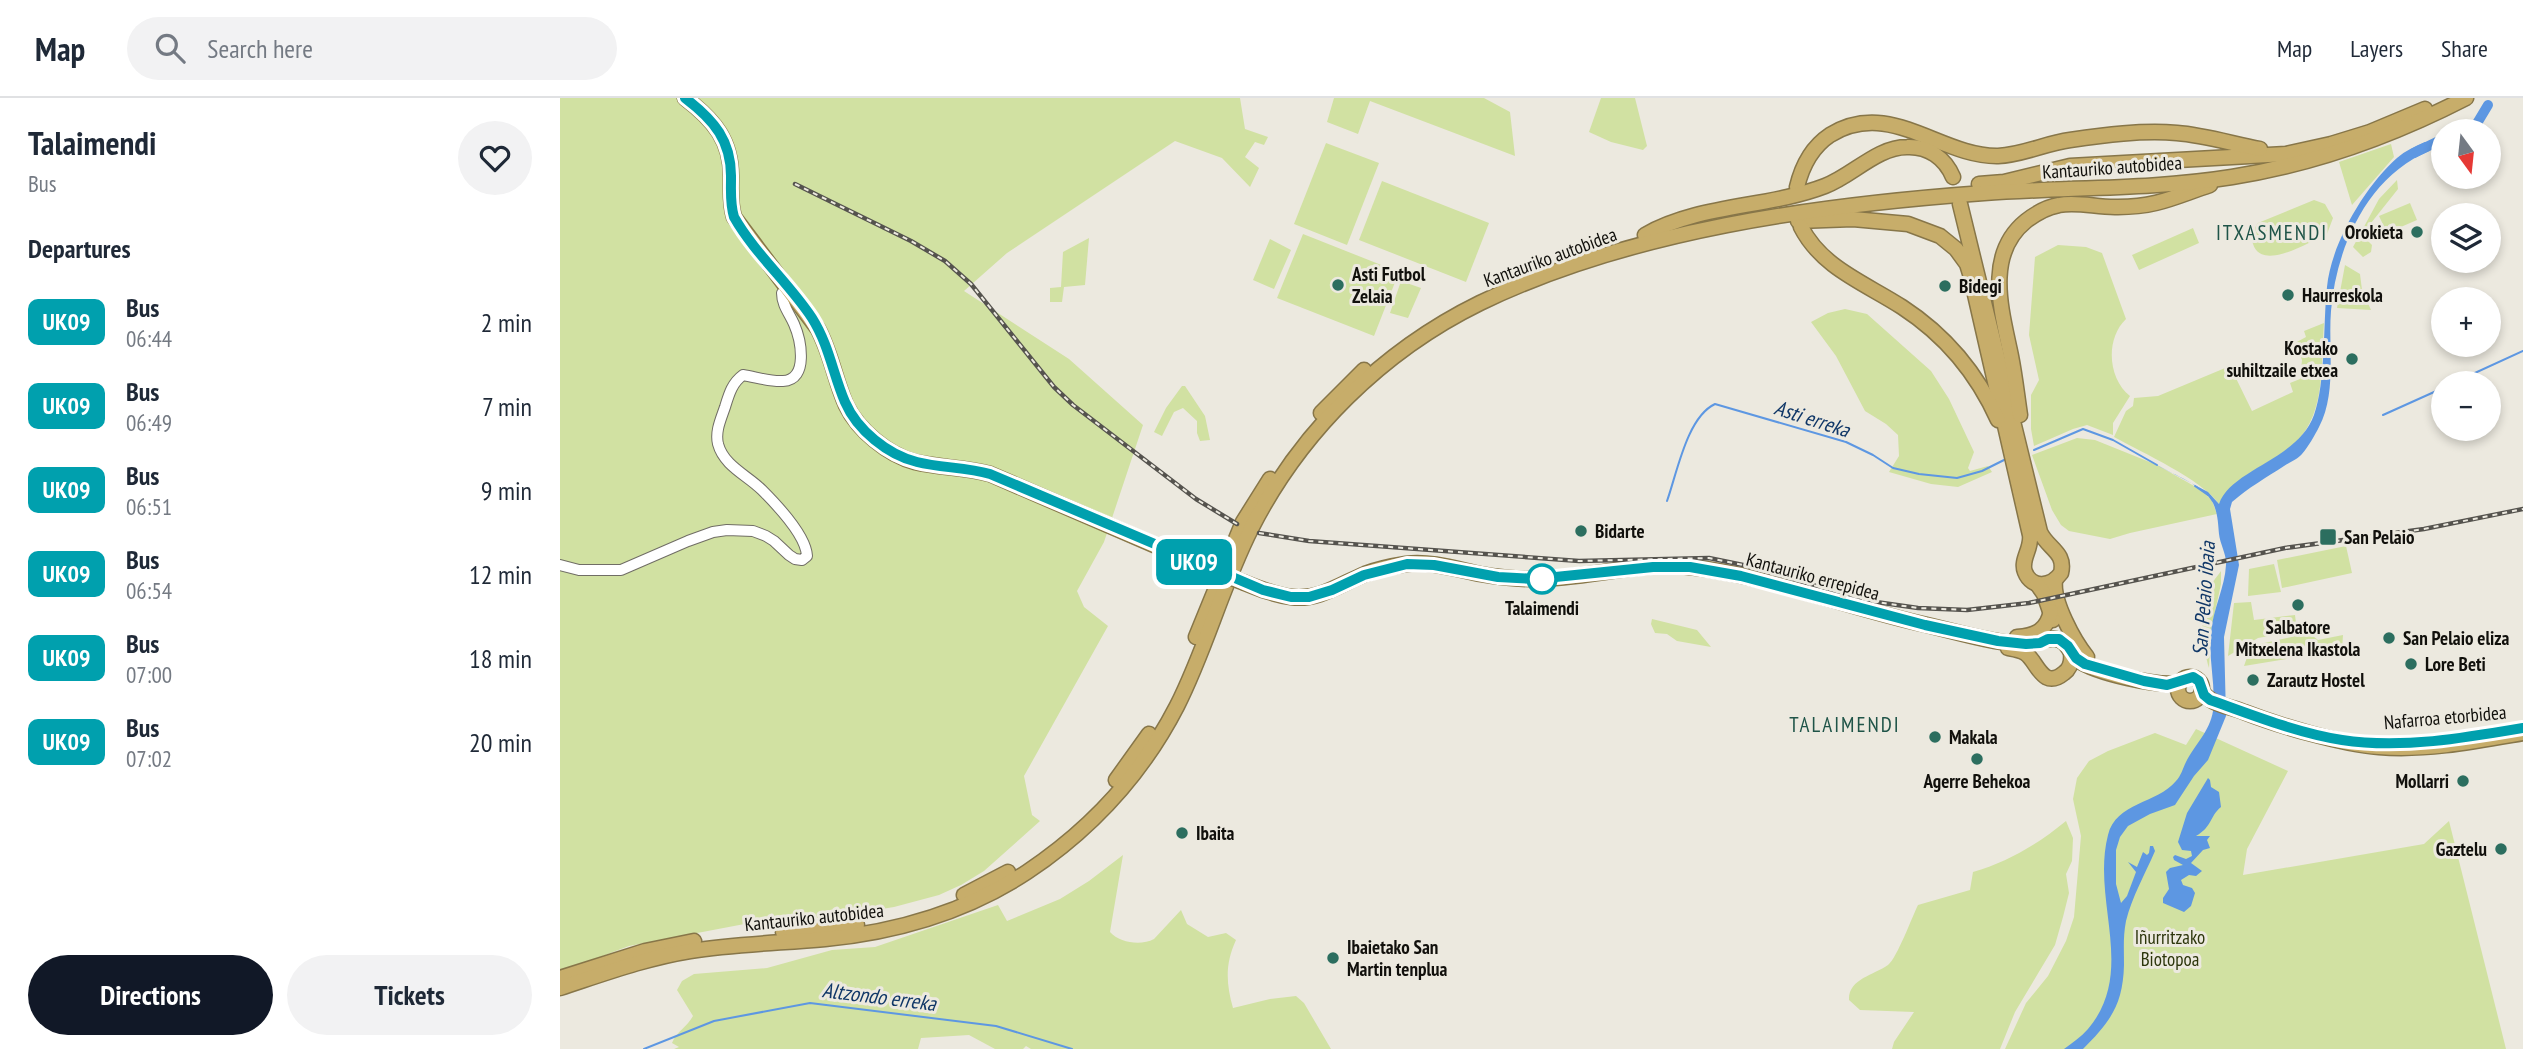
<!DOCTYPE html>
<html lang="en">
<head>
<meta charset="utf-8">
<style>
	body { margin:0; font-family:"PT Sans Narrow",sans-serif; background:#f2f2f3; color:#1f2937; height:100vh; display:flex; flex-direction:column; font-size:26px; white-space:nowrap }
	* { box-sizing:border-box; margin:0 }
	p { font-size:23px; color:#747a83 }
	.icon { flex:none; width:38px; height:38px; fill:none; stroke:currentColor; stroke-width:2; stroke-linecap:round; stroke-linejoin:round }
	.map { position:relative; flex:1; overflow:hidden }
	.details { display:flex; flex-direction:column; background:#fff; width:560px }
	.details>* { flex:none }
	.badge { padding:0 14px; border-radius:10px; font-size:24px; line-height:46px }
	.needle { width:46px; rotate:165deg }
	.fabs { position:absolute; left:1871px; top:21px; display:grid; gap:14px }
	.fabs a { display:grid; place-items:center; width:70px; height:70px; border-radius:50%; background:#fff; box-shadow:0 4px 10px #0003; font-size:35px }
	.map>.badge { position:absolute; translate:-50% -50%; box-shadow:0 0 0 4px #fff }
	h2 { padding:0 28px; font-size:26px; line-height:63px }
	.round { display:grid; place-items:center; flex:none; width:74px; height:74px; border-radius:37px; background:#f2f2f3 }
	.overview { display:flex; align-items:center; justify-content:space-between; height:119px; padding:0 28px }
	h1 { font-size:33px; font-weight:700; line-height:52px }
	.action { display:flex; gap:14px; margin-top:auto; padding:14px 28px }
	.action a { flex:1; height:80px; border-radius:42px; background:#111827; color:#fff; font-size:28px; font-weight:700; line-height:80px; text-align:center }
	.action a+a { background:#f2f2f3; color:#1f2937 }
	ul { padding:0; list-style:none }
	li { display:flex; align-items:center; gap:21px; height:84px; padding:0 28px }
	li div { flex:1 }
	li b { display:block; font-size:26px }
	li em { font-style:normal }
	li .badge { min-width:77px; font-weight:700; text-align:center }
	header { display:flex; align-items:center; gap:42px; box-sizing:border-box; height:98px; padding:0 35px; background:#fff; border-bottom:2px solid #e0e1e3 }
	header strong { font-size:33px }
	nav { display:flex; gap:38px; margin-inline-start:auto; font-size:24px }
	.search { width:490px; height:63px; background:#f2f2f3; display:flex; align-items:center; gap:18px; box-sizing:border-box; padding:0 24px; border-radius:38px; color:#747a83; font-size:26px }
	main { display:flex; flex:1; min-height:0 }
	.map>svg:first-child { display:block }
</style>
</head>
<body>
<header>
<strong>Map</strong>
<div class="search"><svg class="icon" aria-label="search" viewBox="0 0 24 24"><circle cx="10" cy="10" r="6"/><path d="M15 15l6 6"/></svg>Search here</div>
<nav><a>Map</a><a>Layers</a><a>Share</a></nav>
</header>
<main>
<section class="details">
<div class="overview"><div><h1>Talaimendi</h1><p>Bus</p></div><a class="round"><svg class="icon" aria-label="heart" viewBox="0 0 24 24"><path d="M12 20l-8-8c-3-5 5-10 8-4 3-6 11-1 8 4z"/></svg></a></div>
<h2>Departures</h2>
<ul>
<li><span class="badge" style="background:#00a0ae;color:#fff">UK09</span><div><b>Bus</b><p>06:44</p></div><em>2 min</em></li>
<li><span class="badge" style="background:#00a0ae;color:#fff">UK09</span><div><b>Bus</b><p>06:49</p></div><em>7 min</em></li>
<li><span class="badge" style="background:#00a0ae;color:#fff">UK09</span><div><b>Bus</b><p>06:51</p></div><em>9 min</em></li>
<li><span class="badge" style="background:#00a0ae;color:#fff">UK09</span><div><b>Bus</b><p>06:54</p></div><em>12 min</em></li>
<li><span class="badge" style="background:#00a0ae;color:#fff">UK09</span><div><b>Bus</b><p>07:00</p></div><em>18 min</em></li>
<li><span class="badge" style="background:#00a0ae;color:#fff">UK09</span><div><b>Bus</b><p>07:02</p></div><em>20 min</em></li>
</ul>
<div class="action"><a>Directions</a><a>Tickets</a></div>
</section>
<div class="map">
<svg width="1963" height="951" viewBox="0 0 1963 951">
	<rect width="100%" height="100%" fill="#ece9df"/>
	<!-- green -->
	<g fill="#d1e1a2">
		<polygon points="0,0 680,0 685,31 708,39 704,47 695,44 685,59 699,70 690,89 662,60 615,43 447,155 404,193 509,261 583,327 544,444 517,493 524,509 548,528 464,678 472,717 480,723 424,773 401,787 379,797 334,809 273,819 195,824 69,848 0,874"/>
		<polygon points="774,0 924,0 950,14 955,58 810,3 798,36 767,24"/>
		<polygon points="1041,0 1075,0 1087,48 1083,52 1051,44 1029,34"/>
		<polygon points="766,45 819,65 787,147 734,126"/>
		<polygon points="1831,46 1834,59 1792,107 1779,64"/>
		<polygon points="1837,82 1838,91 1811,125 1803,142 1808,143 1812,147 1811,154 1803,159 1793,149 1819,101"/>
		<polygon points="822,83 929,125 906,184 799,142"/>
		<path d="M1754,102L1765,106L1773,120L1767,136C1749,144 1702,174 1693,146C1690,137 1693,132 1698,125Z"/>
		<polygon points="1850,105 1857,122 1827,135 1819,118"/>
		<polygon points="1633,130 1639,145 1579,172 1572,157"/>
		<polygon points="743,136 839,174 814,238 717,200"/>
		<polygon points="529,140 525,187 504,189 502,204 490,204 490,190 501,189 503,154"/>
		<polygon points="710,141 731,152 714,191 693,182"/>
		<path d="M1498,147L1526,149L1542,155L1566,221C1545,241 1548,281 1570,298L1553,325V337L1527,327L1513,331L1474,348L1471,331V297L1479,282L1469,237L1475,159Z"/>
		<polygon points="1785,167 1800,176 1802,192 1811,212 1777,210"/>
		<polygon points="841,183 861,190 848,220 830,215"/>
		<polygon points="1285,211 1307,216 1371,273 1389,301 1414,354 1408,370 1410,373 1428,368 1432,374 1398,389 1371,386 1329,374 1339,358 1338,337 1326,326 1305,313 1276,258 1251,224 1268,215"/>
		<path d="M1764,225C1761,263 1766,314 1737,343C1728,353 1713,360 1702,368C1685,379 1668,389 1659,406C1641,381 1583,355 1554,339L1566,313L1573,308L1574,300L1598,298L1670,268L1692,313L1733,294L1730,285L1740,281L1742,262L1735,245L1746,239L1744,233Z"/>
		<polygon points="622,288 625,288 645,318 650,342 640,343 637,335 637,323 623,310 614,314 602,338 594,334 606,310"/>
		<polygon points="1517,340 1535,342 1597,367 1643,393 1652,403 1657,416 1570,435 1550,441 1509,433 1501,427 1492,412 1472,357"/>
		<polygon points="1786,448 1792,475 1722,490 1717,462"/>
		<polygon points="1714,466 1721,494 1688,498 1689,471"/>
		<path d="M1661,473V486L1651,532L1649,570C1643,549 1638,513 1648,492C1651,485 1657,479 1661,473Z"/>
		<polygon points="1691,504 1694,522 1735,517 1737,533 1698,540 1668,558 1674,505"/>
		<polygon points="1092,521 1137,532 1151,549 1117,543 1107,536 1095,535 1091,526"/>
		<polygon points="1749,535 1758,542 1783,537 1782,552 1684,568 1691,548"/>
		<polygon points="1636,631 1728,673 1687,751 1683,777 1864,746 1889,723 1946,951 1445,951 1466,905 1488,878 1506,843 1514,819 1521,738 1513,701 1517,680 1529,663 1548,653 1595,635 1626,647"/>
		<path d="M1506,723L1513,740L1512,763L1506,776L1509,795L1503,819L1495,847L1455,914L1440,951H1332L1334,944L1354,914L1300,912L1289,902C1288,881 1314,877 1328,867C1337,860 1352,819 1358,807L1410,792L1413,774C1448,764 1478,746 1506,723Z"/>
		<path d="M563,757L550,834C560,845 581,848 594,841L621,812L627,826L648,839L666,835L676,842C665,866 666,885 673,910L710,901L736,898L744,905L771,951H471L466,948L463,951H435L409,937L361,940L358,951H114L119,949L112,945C117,933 127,929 133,918L117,892L122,883L134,876L207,870L272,852L315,849L438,807L447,823L500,801L529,783Z"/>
	</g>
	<!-- water -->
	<g fill="#5d97e2">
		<path d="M1865,44L1869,53C1807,79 1776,150 1771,213C1768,250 1777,295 1759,329C1755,337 1748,349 1742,356C1738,361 1730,364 1724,368C1707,379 1688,390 1672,404L1670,411L1679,467L1664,539L1666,618L1648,662L1634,678L1615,707L1590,716L1568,728L1560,739L1556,752V786L1561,805L1567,798L1576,774L1568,764L1577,769L1583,754L1587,757L1589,755L1590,748H1593L1595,753C1585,776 1572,799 1566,823C1563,838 1564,852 1564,867C1563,907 1550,924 1523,951H1504C1512,945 1521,939 1528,931C1577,873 1531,803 1548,737C1556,704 1597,706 1616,683C1621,678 1623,670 1626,664C1634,648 1650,633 1653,613C1656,587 1648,560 1651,534C1653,511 1665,489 1666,467C1667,457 1660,446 1659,436C1658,425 1658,416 1653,405C1643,387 1614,377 1597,367L1648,394L1659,406C1671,371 1738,362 1754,317C1766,284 1763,225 1767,189C1771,146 1805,88 1837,60C1845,53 1855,48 1865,44Z"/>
		<path d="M1648,680L1650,682L1651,689L1659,694L1661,709C1649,719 1653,728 1636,738H1650L1647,742L1650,750L1643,752L1631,765L1642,773L1636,778L1629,777L1621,782L1623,787L1632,790L1635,795L1631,808L1624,814L1603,805V800L1609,791L1606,774L1610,770L1623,767L1614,762L1613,759L1615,757L1626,761L1632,758L1631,753L1622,752L1618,744L1627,715Z"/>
	</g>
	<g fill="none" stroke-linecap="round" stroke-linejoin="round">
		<!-- stream -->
		<g stroke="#5d97e2" stroke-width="2">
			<polyline points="1893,285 1963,253"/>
			<polyline points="1823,317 1883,290"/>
			<polyline points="1474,352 1523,331 1553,342 1597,367"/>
			<polyline points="1635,388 1648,397"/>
			<path d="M1107,403C1117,375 1127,319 1155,306L1286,344L1313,357L1333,370L1359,376L1397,380L1422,373L1444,362"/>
			<polyline points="84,951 154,923 250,905 436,928 512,951"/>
		</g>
		<!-- river -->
		<g stroke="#5d97e2" stroke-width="10">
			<polyline points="1900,33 1916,27 1928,7"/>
			<polyline points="1854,55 1883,41"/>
		</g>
		<!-- minor casing -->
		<g stroke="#706d65" stroke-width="12">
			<path id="minor" d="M0,467L19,472H61L128,443L153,434L167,432L193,433L206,438L214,443L229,457L235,461L242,462L247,458C246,438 217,407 202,392C187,377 164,368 158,346C155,333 161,321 165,309C169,296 172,285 183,277C196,279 210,284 223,283C249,282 241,242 234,226C229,215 222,207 222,195L228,189"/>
		</g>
		<!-- highway casing -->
		<g stroke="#877649" stroke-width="17">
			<g id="highway">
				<path d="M125,0C154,22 172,43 171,81C171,94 170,106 174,119L258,231C271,255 275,282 286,307C298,332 328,357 355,364C380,370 405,369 430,376L654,473"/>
				<polyline points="1419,86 1444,84 1510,68 1726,56 1771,46 1810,34 1865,11"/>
				<path d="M1237,89C1242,68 1252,49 1270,37C1330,0 1380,59 1438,58C1463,57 1486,45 1510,42C1544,37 1582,32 1617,35C1644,37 1673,46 1700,51"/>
				<path d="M1238,123L1293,121L1348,126L1380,138L1396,151L1407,166L1411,179L1470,437C1472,451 1460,462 1465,474C1472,492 1492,488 1501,475C1506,454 1488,451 1480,434L1400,106"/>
				<path d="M1241,129C1262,170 1305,185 1342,209C1385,237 1417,275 1438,322"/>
				<path d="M1085,137C1139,106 1208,110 1265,88C1292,78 1317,49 1347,49C1368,48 1385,60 1393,79"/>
				<polyline points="761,315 804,272"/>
				<path d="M1460,317C1457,297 1455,278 1451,258C1442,214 1424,157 1466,123C1475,116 1487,109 1499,107C1518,103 1538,110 1558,109C1597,109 1614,99 1650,87"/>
				<path d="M1495,482C1492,503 1514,543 1527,559"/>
				<path d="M685,485C700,491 715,497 731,499C758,503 781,486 805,476C818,471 833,468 846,466C871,463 896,471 920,476C937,479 954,481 972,481C1025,482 1077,463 1130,469C1211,478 1288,510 1367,527C1397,534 1429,544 1460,546C1473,547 1485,539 1496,541C1508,543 1509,555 1518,562C1536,575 1598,589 1620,585"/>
				<polyline points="1477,486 1484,496 1493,522"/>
				<polyline points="636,539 683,424 710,381"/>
				<path d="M1457,539C1476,538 1487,532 1491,513"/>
				<path d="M1448,550C1453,551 1460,552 1465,555C1477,562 1482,593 1504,575C1511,570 1512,563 1511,555"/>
				<circle cx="1630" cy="591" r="12"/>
				<path d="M1642,593C1650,607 1670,608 1684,614C1720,628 1781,646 1819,649C1866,653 1917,643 1963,635"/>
				<polyline points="556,682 589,636"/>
				<polyline points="404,797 448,774"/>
				<polyline points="223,834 297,827"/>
				<polyline points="0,880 85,853 134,843"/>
				<path d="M0,890C43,876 86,860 130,853C175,846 220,845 265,841C337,834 406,814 467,774C530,732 582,676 617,608C646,551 662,488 691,431C740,334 822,253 920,205C1071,132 1258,107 1424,95C1507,89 1590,92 1672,79C1756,66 1832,38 1906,0"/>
			</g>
		</g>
		<!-- minor -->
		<use href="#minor" stroke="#fff" stroke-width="10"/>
		<!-- highway -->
		<use href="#highway" stroke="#c7ad6a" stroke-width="14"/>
		<!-- rail casing -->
		<g stroke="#55534e" stroke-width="4.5">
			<g id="rail">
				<polyline points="235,86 351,143 385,163 411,186 494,289 513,307 636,401 677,426"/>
				<polyline points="699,435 749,443 1019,463 1149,460 1183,467 1309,503 1358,510 1407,512 1469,505 1725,450 1864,431 1963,411"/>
			</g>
		</g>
		<!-- rail -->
		<use href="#rail" stroke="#ece9df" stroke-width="2" stroke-dasharray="5" stroke-linecap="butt"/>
		<!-- highway-bridge casing -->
		<g stroke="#877649" stroke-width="17" stroke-linecap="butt">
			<polyline id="highway-bridge" points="654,473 685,485"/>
		</g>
		<!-- highway-bridge -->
		<use href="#highway-bridge" stroke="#c7ad6a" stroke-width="14"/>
	</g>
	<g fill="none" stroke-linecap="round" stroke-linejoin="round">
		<!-- line casing -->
		<g stroke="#fff" stroke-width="16">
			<path id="line" d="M125,0C154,22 172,43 171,81C171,94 170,106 174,119C195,156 229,185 252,220C269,247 273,276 285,304C297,332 328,357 357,364C381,370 406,369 430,376L703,492L731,499H749L772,492L804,477L847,466L874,467L938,479L976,481L1093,469H1130L1181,478L1365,527L1438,543L1466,546L1480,545L1488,541H1499L1508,548L1516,560L1525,566L1584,583L1607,587L1633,579L1639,583L1644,597L1650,602C1693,617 1737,635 1782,642C1841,651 1905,640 1963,630"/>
		</g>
		<!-- line -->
		<use href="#line" stroke="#00a0ae" stroke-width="10"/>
	</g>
	<!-- markers -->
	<g fill="#2c6e5f" stroke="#ece9df" stroke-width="2.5">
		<circle cx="1857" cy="134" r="7"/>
		<circle cx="778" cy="187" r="7"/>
		<circle cx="1385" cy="188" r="7"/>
		<circle cx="1728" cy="197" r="7"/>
		<circle cx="1792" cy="261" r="7"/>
		<circle cx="1021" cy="433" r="7"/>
		<rect x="1759" y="430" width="18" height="18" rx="3.5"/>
		<circle cx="1738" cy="507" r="7"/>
		<circle cx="1829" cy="540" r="7"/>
		<circle cx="1851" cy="566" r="7"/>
		<circle cx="1693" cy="582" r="7"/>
		<circle cx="1375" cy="639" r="7"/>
		<circle cx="1417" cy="661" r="7"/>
		<circle cx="1903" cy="683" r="7"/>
		<circle cx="622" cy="735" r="7"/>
		<circle cx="1941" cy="751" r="7"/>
		<circle cx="773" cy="860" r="7"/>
	</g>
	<circle fill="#fff" stroke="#00a0ae" stroke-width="3.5" cx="982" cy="481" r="14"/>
	<g text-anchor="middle" stroke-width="6" stroke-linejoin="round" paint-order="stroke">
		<!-- street labels -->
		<g font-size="19" fill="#11100c" stroke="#ece9df">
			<text transform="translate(1552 69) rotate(-4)" y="7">Kantauriko autobidea</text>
			<text transform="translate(990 159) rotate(-20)" y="7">Kantauriko autobidea</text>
			<text transform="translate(1253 478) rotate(15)" y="7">Kantauriko errepidea</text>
			<text transform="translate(1885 619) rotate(-5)" y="7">Nafarroa etorbidea</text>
			<text transform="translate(254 819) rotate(-6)" y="7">Kantauriko autobidea</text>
		</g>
		<!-- poi labels -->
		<g font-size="19" font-weight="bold" fill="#11100c" stroke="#ece9df" text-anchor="start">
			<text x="1843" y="141" text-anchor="end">Orokieta</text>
			<text x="792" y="183">Asti Futbol<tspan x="792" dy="22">Zelaia</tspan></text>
			<text x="1399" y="195">Bidegi</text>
			<text x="1742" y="204">Haurreskola</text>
			<text x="1778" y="257" text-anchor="end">Kostako<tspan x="1778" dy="22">suhiltzaile etxea</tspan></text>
			<text x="1035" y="440">Bidarte</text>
			<text x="1784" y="446">San Pelaio</text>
			<text x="1738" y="536" text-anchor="middle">Salbatore<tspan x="1738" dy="22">Mitxelena Ikastola</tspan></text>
			<text x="1843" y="547">San Pelaio eliza</text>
			<text x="1865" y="573">Lore Beti</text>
			<text x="1707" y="589">Zarautz Hostel</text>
			<text x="1389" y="646">Makala</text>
			<text x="1417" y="690" text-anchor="middle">Agerre Behekoa</text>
			<text x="1889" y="690" text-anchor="end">Mollarri</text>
			<text x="636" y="742">Ibaita</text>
			<text x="1927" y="758" text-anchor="end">Gaztelu</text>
			<text x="787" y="856">Ibaietako San<tspan x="787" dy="22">Martin tenplua</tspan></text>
		</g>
		<!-- stop labels -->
		<g font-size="19" font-weight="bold" fill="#11100c" stroke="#ece9df">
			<text x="982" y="517">Talaimendi</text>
		</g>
		<!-- park labels -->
		<g font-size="19" fill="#2c350b" stroke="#ece9df">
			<text x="1610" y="846">Iñurritzako<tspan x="1610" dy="22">Biotopoa</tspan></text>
		</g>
		<!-- neighbourhood labels -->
		<g font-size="21" letter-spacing="2" fill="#1f5448" stroke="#ece9df">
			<text x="1712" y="142">ITXASMENDI</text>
			<text x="1285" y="634">TALAIMENDI</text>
		</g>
		<!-- water labels -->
		<g font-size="21" font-style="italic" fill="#103767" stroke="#ece9df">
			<text transform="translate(1252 321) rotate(18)" y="7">Asti erreka</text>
			<text transform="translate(1644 501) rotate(-86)" y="7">San Pelaio ibaia</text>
			<text transform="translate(319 899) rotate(7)" y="7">Altzondo erreka</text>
		</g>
	</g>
</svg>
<div class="fabs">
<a><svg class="needle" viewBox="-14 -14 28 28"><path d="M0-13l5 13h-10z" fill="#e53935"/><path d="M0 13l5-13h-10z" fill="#747a83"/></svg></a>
<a><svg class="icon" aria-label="layers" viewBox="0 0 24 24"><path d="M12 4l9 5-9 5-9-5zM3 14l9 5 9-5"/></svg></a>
<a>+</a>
<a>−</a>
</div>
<b class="badge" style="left:634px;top:464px;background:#00a0ae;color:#fff">UK09</b>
</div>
</main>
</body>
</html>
